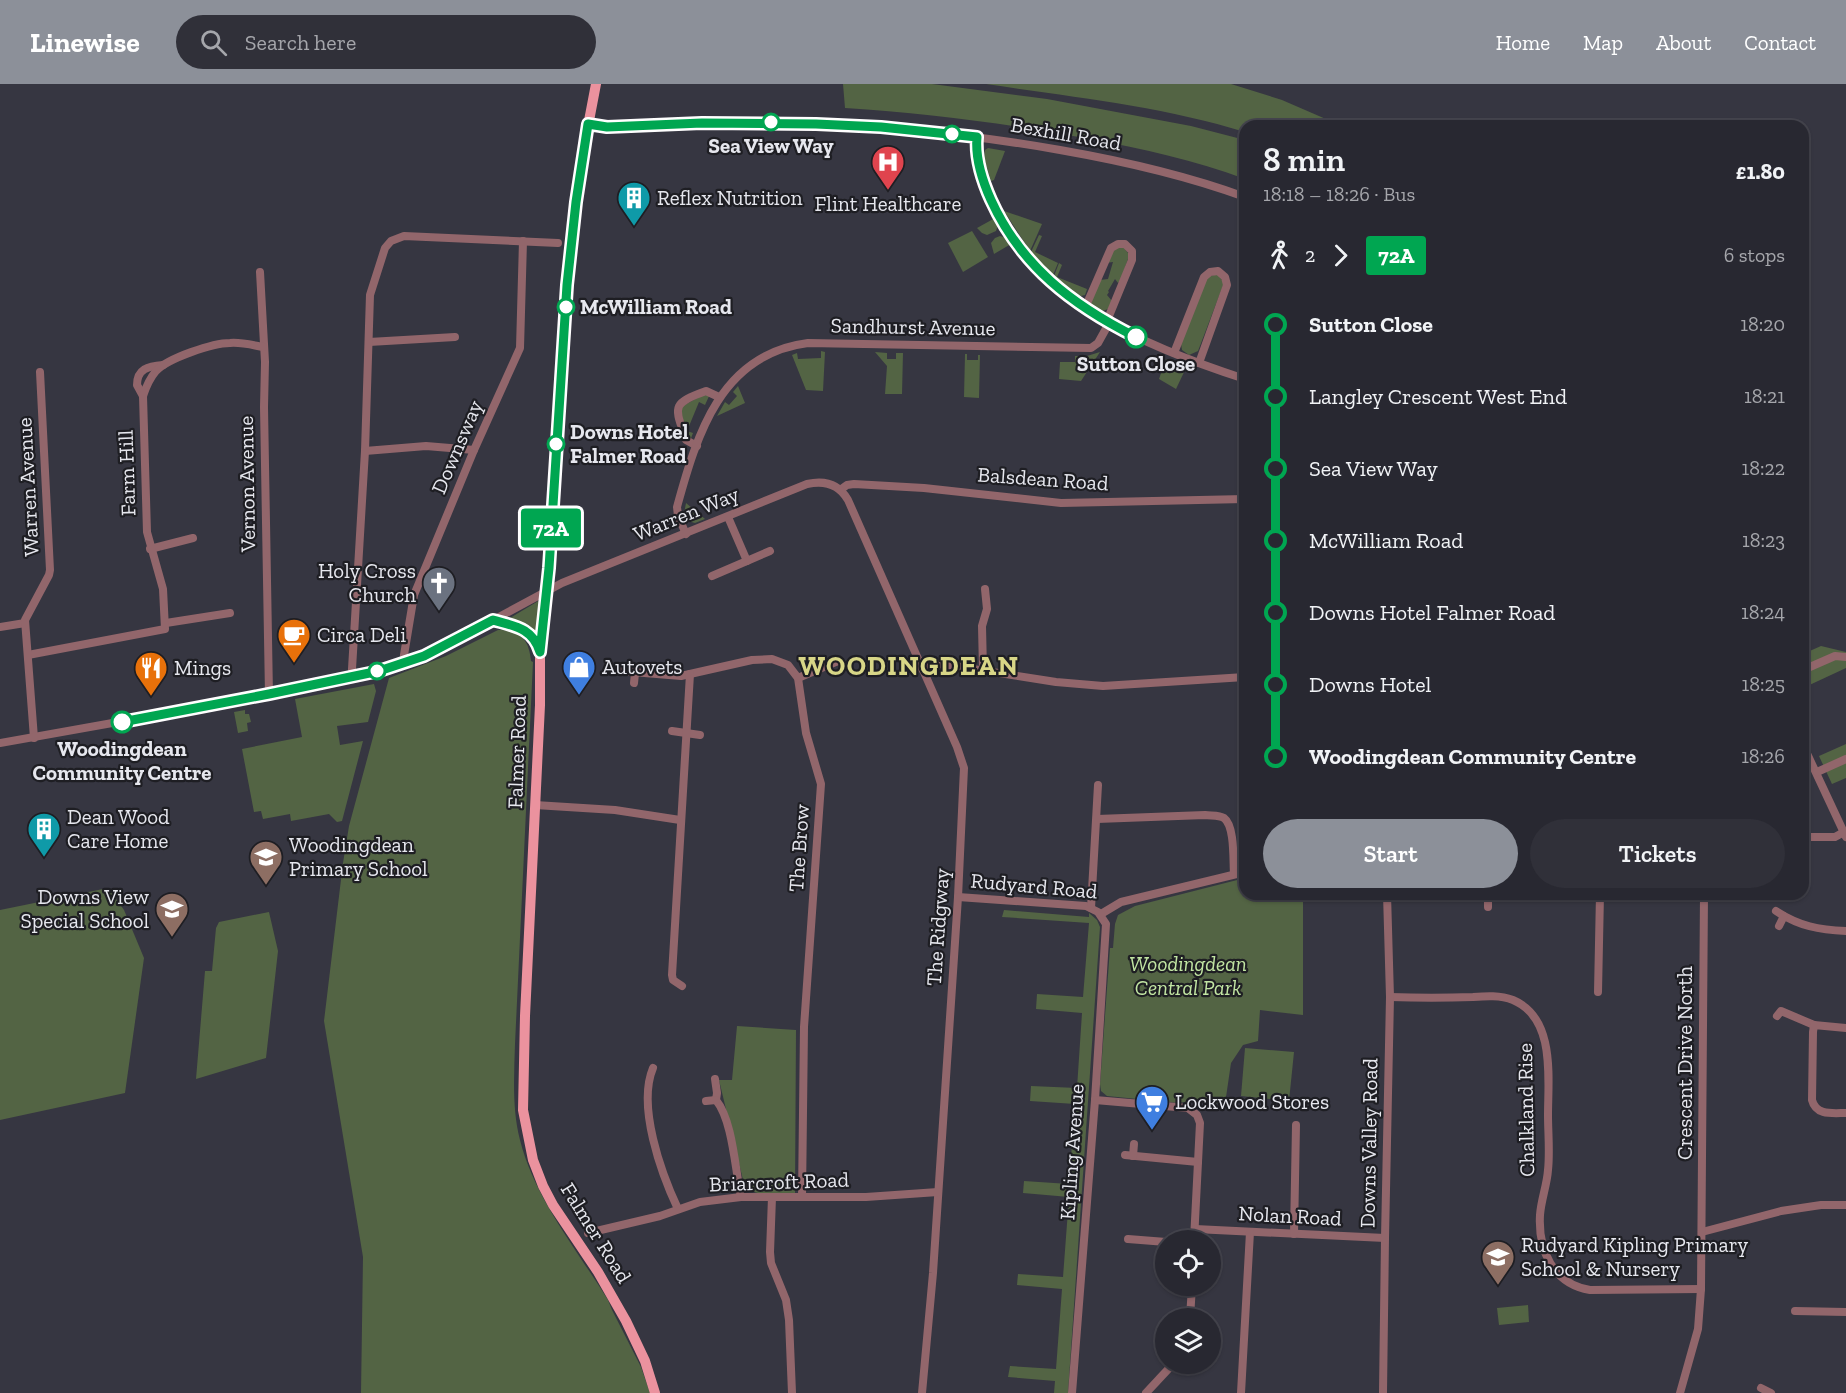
<!DOCTYPE html>
<html lang="en">
<head>
<meta charset="utf-8">
<style>
	body { margin:0; font-family:"Zilla Slab",serif; background:#303039; color:#f1f3f6; height:100vh; display:flex; flex-direction:column; font-size:22px; white-space:nowrap }
	* { box-sizing:border-box; margin:0 }
	p { font-size:20px; color:#a5a6ab }
	.icon { flex:none; width:33px; height:33px; fill:none; stroke:currentColor; stroke-width:2; stroke-linecap:round; stroke-linejoin:round }
	.map { position:relative; flex:1; overflow:hidden }
	.drawer { position:absolute; left:1239px; top:36px; width:570px; height:780px; display:flex; flex-direction:column; background:#282831; border-radius:18px; box-shadow:0 2px 4px #0004,0 0 0 2px #44444d }
	.drawer>* { flex:none }
	.badge { padding:0 12px; border-radius:4px; font-size:21px; line-height:39px }
	.fabs { position:absolute; left:1155px; top:1146px; display:grid; gap:12px }
	.fabs a { display:grid; place-items:center; width:66px; height:66px; border-radius:50%; background:#282831; box-shadow:0 2px 4px #0004,0 0 0 2px #44444d; font-size:30px }
	.map>.badge { position:absolute; translate:-50% -50%; box-shadow:0 0 0 3px #fff }
	.legs { display:flex; align-items:center; gap:9px; height:66px; padding:0 24px; font-size:20px }
	.legs p { margin-inline-start:auto }
	.head { display:flex; align-items:center; justify-content:space-between; height:102px; padding:0 24px }
	h1 { font-size:33px; font-weight:600; line-height:45px }
	.cta { display:flex; gap:12px; margin-top:auto; padding:12px 24px }
	.cta a { flex:1; height:69px; border-radius:36px; background:#8c9099; color:#fff; font-size:24px; font-weight:600; line-height:69px; text-align:center }
	.cta a+a { background:#303039; color:#f1f3f6 }
	ul { padding:0 24px; list-style:none }
	li { display:flex; align-items:center; gap:21px; height:72px; font-size:22px }
	li i { display:grid; place-items:center; width:9px; height:100%; margin:0 8px; background:currentColor }
	li i::after { content:''; width:15px; height:15px; margin:-8px; border:4px solid; border-radius:50%; background:#282831 }
	li p { margin-inline-start:auto }
	li:first-child i { background:linear-gradient(#0000 50%,currentColor 0) }
	li:last-child i { background:linear-gradient(currentColor 50%,#0000 0) }
	header { display:flex; align-items:center; gap:36px; box-sizing:border-box; height:84px; padding:0 30px; background:#8c9099; color:#fff }
	header strong { font-size:28px }
	nav { display:flex; gap:33px; margin-inline-start:auto; font-size:21px }
	.search { width:420px; height:54px; background:#303039; display:flex; align-items:center; gap:15px; box-sizing:border-box; padding:0 21px; border-radius:33px; color:#a5a6ab; font-size:22px }
	.map>svg:first-child { display:block }
</style>
</head>
<body>
<header>
<strong>Linewise</strong>
<div class="search"><svg class="icon" aria-label="search" viewBox="0 0 24 24"><circle cx="10" cy="10" r="6"/><path d="M15 15l6 6"/></svg>Search here</div>
<nav><a>Home</a><a>Map</a><a>About</a><a>Contact</a></nav>
</header>
<div class="map">
<svg width="1846" height="1309" viewBox="0 0 1846 1309">
	<rect width="100%" height="100%" fill="#363641"/>
	<!-- green -->
	<g fill="#536444">
		<path d="M843,0H932L1047,15L1191,42L1245,56V95C1195,76 1143,65 1090,55C1009,40 928,29 845,24Z"/>
		<path d="M986,0H1231L1282,16L1342,42H1245V48C1162,22 1072,13 986,0Z"/>
		<polygon points="988,64 1005,67 994,96 991,97 984,74 985,66"/>
		<polygon points="1004,127 1042,140 1030,167"/>
		<polygon points="995,134 998,141 996,147 987,151 982,149 977,144"/>
		<polygon points="972,147 988,173 963,188 948,159"/>
		<polygon points="1039,151 1042,152 1035,168 1058,179 1053,191 1031,168"/>
		<polygon points="1000,152 1007,154 1011,160 994,170 991,159 995,154"/>
		<polygon points="1115,164 1124,164 1128,169 1128,175 1120,197 1118,199 1115,195 1108,207 1109,208 1107,211 1112,217 1108,225 1100,228 1094,225 1091,219 1100,196 1108,195 1113,178 1106,179"/>
		<polygon points="1059,179 1062,181 1057,193 1087,205 1085,211 1081,212 1077,211 1054,192"/>
		<polygon points="1218,190 1224,199 1198,267 1189,271 1182,266 1181,260 1207,193"/>
		<polygon points="821,267 825,268 823,307 806,306 792,271 797,269 798,275 821,274"/>
		<polygon points="875,268 887,269 887,275 896,275 896,269 903,269 902,310 885,310 887,282"/>
		<polygon points="1100,268 1081,297 1059,295 1060,278 1075,278 1075,272 1078,272 1078,279 1086,279 1087,272"/>
		<polygon points="965,270 967,270 967,276 978,276 978,271 980,271 979,314 964,313"/>
		<polygon points="1166,275 1186,284 1176,305 1159,295"/>
		<polygon points="738,302 745,319 717,332 725,318 729,321 737,312 733,308"/>
		<polygon points="705,310 710,310 705,321 699,318 687,347 693,349 690,357 679,324"/>
		<polygon points="686,419 705,435 695,439 688,437 684,430"/>
		<polygon points="540,516 537,551 526,542 510,534"/>
		<path d="M498,546C520,546 529,555 531,577L533,578L515,960C514,992 512,1025 520,1056C534,1113 577,1166 608,1216L612,1226L641,1283L650,1309H361L363,1173L324,937L343,779L349,742L389,594L446,572Z"/>
		<polygon points="1821,562 1846,568 1846,584 1803,604 1803,570"/>
		<polygon points="374,600 376,607 368,638 337,642 340,661 363,657 342,737 337,738 329,730 291,737 290,730 263,735 261,727 254,728 242,665 302,653 295,615"/>
		<polygon points="245,626 245,630 249,630 251,638 247,639 248,647 238,649 234,628"/>
		<polygon points="1846,660 1846,694 1832,700 1819,672"/>
		<polygon points="1245,794 1245,810 1303,810 1303,931 1260,926 1258,957 1243,961 1231,979 1225,1020 1192,1017 1178,1019 1107,1012 1101,1007 1100,1000 1110,864 1113,864 1115,840 1118,831 1135,822"/>
		<polygon points="108,804 124,826 144,874 125,1009 0,1036 0,826"/>
		<polygon points="1004,826 1089,833 1089,829 1097,836 1100,843 1068,1309 1054,1309 1055,1297 1008,1293 1010,1282 1056,1285 1062,1205 1017,1201 1018,1190 1063,1193 1069,1113 1023,1109 1024,1097 1069,1100 1075,1020 1030,1017 1031,1002 1077,1004 1082,929 1036,925 1037,910 1083,913 1089,839 1002,833"/>
		<polygon points="269,828 278,867 266,974 196,995 205,887 212,887 216,844 219,838"/>
		<path d="M737,942L796,946L795,1109C780,1109 753,1115 744,1100L719,996H732Z"/>
		<polygon points="1245,964 1294,968 1289,1017 1241,1012"/>
		<polygon points="1528,1221 1529,1238 1499,1241 1497,1224"/>
	</g>
	<g fill="none" stroke-linecap="round" stroke-linejoin="round">
		<!-- minor -->
		<g stroke="#92666b" stroke-width="8">
			<path d="M588,40C613,46 640,42 665,40C705,39 744,38 784,39C876,41 969,50 1060,66C1123,77 1185,91 1245,113"/>
			<path d="M977,53C974,79 985,104 997,127C1046,222 1149,264 1245,295"/>
			<polyline points="260,188 265,278 264,323 269,611"/>
			<polyline points="369,258 455,253"/>
			<polyline points="1174,269 1204,193 1210,188 1218,187 1225,193 1227,201 1199,279"/>
			<path d="M143,312L137,301C137,285 148,282 163,281"/>
			<path d="M697,362L686,356C675,323 670,320 706,307L719,313"/>
			<polyline points="365,367 426,362 474,366"/>
			<polyline points="840,406 847,401 854,400 924,404 1061,419 1245,415"/>
			<polyline points="728,433 747,477"/>
			<path d="M686,450L678,432L677,423C697,350 721,270 808,259L1091,264L1098,259L1108,241L1109,232L1132,176V167L1125,160H1118L1111,164L1085,224"/>
			<polyline points="150,465 193,454"/>
			<polyline points="712,492 770,467"/>
			<path d="M493,536C514,542 532,544 539,567"/>
			<polyline points="166,539 230,529"/>
			<polyline points="0,543 25,539"/>
			<path d="M28,571L165,545L163,505L147,448L143,312C146,303 150,294 156,287C168,274 213,259 230,259C241,258 252,261 263,263"/>
			<polyline points="407,579 404,571 414,511 474,366 520,264 523,157"/>
			<polyline points="922,585 941,580 1056,598 1103,602 1245,593"/>
			<polyline points="983,586 982,542 987,525 985,505"/>
			<polyline points="1803,586 1835,572 1846,573"/>
			<polyline points="620,587 681,592 752,576 772,575 788,581 798,594 806,649 821,700 804,943 802,1113"/>
			<polyline points="353,593 352,585 365,367 370,211 385,164 391,157 404,152 558,159"/>
			<polyline points="798,594 838,577"/>
			<polyline points="634,599 635,589"/>
			<polyline points="672,647 700,651"/>
			<polyline points="34,654 25,536 49,491 50,486 40,288"/>
			<path d="M0,659L269,611L379,587L407,579L449,560L562,499L807,400C825,396 839,400 848,416L957,663L964,684L958,813L933,1189L922,1309"/>
			<polyline points="1803,661 1846,753"/>
			<polyline points="1817,688 1846,675"/>
			<polyline points="535,721 615,726 680,736"/>
			<path d="M1097,735L1205,731C1211,732 1219,731 1224,734C1235,742 1233,777 1234,790"/>
			<polyline points="1803,753 1835,753 1844,748"/>
			<polyline points="958,813 1086,822 1098,828 1106,840 1095,1016 1072,1309"/>
			<polyline points="1488,823 1488,810"/>
			<polyline points="1091,824 1098,701"/>
			<path d="M1776,827C1799,842 1819,846 1846,847"/>
			<polyline points="1101,830 1121,818 1245,788"/>
			<polyline points="1779,842 1784,832"/>
			<polyline points="682,902 673,896 672,891 690,590"/>
			<polyline points="1598,908 1600,810"/>
			<path d="M1390,913C1418,914 1445,914 1473,913C1486,912 1500,911 1513,916C1556,934 1548,995 1548,1031C1548,1049 1550,1068 1548,1086C1547,1101 1541,1116 1540,1131C1538,1166 1553,1200 1590,1206L1701,1205"/>
			<polyline points="1777,932 1781,927 1814,941"/>
			<path d="M1846,944L1814,941L1813,948L1812,1016C1816,1032 1833,1029 1846,1029"/>
			<path d="M653,984C637,1022 661,1089 678,1125"/>
			<path d="M715,995L717,1009L716,1016C733,1037 735,1086 741,1113"/>
			<polyline points="1095,1016 1188,1024 1197,1031 1200,1039 1194,1156"/>
			<polyline points="706,1017 716,1016"/>
			<polyline points="1125,1071 1198,1078"/>
			<polyline points="1133,1072 1134,1060"/>
			<polyline points="772,1113 770,1168 771,1179 786,1216 789,1236 792,1309"/>
			<polyline points="1195,1145 1385,1154"/>
			<polyline points="1702,1148 1781,1127 1821,1121 1846,1121"/>
			<polyline points="588,1149 660,1132 700,1118 741,1113 866,1113 938,1108"/>
			<polyline points="1294,1150 1296,1041"/>
			<polyline points="1128,1155 1166,1158"/>
			<polyline points="1795,1227 1846,1228"/>
			<polyline points="1190,1234 1192,1202"/>
			<polyline points="1761,1304 1771,1309"/>
			<polyline points="1146,1309 1173,1280"/>
			<polyline points="1241,1309 1250,1148"/>
			<polyline points="1383,1309 1385,1154 1390,913 1387,810"/>
			<polyline points="1680,1309 1698,1245 1701,1205 1704,810"/>
		</g>
		<!-- major -->
		<polyline stroke="#eb929e" stroke-width="10" points="596,0 584,63 571,160 549,484 540,568 540,621 525,932 523,1026 533,1076 543,1102 553,1121 598,1188 626,1237 645,1277 655,1309"/>
	</g>
	<g fill="none" stroke-linecap="round" stroke-linejoin="round">
		<!-- line-1 casing -->
		<g stroke="#fff" stroke-width="14">
			<path id="line-1" d="M122,638L269,610L379,587L424,572L493,536C514,542 533,544 540,568L549,484L567,201L576,118L588,40L607,43L702,39L816,40L881,43L977,53C975,75 982,96 991,116C1021,182 1072,221 1136,253"/>
		</g>
		<!-- line-1 -->
		<use href="#line-1" stroke="#00a651" stroke-width="9"/>
	</g>
	<!-- icons -->
	<defs>
		<g id="hospital-pin" transform="scale(1.725)"><path d="M0 17L-7.5 6A9.5 9.5 0 1 1 7.5 6Z" fill="#e0444e" stroke="#1e1e23"/><path d="M-5-5h3v3.5h4V-5h3V5h-3V1.5h-4V5h-3Z" fill="#fff"/></g>
		<g id="building-pin" transform="scale(1.725)"><path d="M0 17L-7.5 6A9.5 9.5 0 1 1 7.5 6Z" fill="#0f9aa8" stroke="#1e1e23"/><path d="M-4-6H4V6H1V3H-1V6H-4ZM-2.5-4.3h1.7v1.8h-1.7ZM.8-4.3h1.7v1.8H.8ZM-2.5-1h1.7V.8h-1.7ZM.8-1h1.7V.8H.8Z" fill="#fff"/></g>
		<g id="church-pin" transform="scale(1.725)"><path d="M0 17L-7.5 6A9.5 9.5 0 1 1 7.5 6Z" fill="#6b7280" stroke="#1e1e23"/><path d="M-1.2-6h2.4v3.5h3.3v2.4h-3.3V6h-2.4V-.1h-3.3v-2.4h3.3Z" fill="#fff"/></g>
		<g id="cafe-pin" transform="scale(1.725)"><path d="M0 17L-7.5 6A9.5 9.5 0 1 1 7.5 6Z" fill="#e8710a" stroke="#1e1e23"/><path d="M-5.5-4.5H6V0H3Q3 3.5 0 3.5H-2.5Q-5.5 3.5-5.5 0ZM3-3.2v2h1.7v-2ZM-6 4.5H4V6H-6Z" fill="#fff"/></g>
		<g id="shop-pin" transform="scale(1.725)"><path d="M0 17L-7.5 6A9.5 9.5 0 1 1 7.5 6Z" fill="#3f7fe0" stroke="#1e1e23"/><path d="M-5-2.5h2.3a2.7 3.5 0 0 1 5.4 0H5L5.5 6h-11ZM-1.5-2.5h3a1.5 2.3 0 0 0-3 0Z" fill="#fff"/></g>
		<g id="restaurant-pin" transform="scale(1.725)"><path d="M0 17L-7.5 6A9.5 9.5 0 1 1 7.5 6Z" fill="#e8710a" stroke="#1e1e23"/><path d="M-5-6h1v4h1v-4h1v4h1v-4h1v5L-1.5 .5V6h-2V.5L-5-1ZM5-6V6H3V1.5H1.5Q1.5-4 5-6Z" fill="#fff"/></g>
		<g id="school-pin" transform="scale(1.725)"><path d="M0 17L-7.5 6A9.5 9.5 0 1 1 7.5 6Z" fill="#8d6e63" stroke="#1e1e23"/><path d="M0-5L7-2L0 1L-7-2ZM-4 1L0 2.5L4 1V4Q0 6-4 4Z" fill="#fff"/></g>
		<g id="supermarket-pin" transform="scale(1.725)"><path d="M0 17L-7.5 6A9.5 9.5 0 1 1 7.5 6Z" fill="#3f7fe0" stroke="#1e1e23"/><path d="M-6-5.5h2.5l.6 2H6L4.5 2H-2.5L-4.4-4H-6ZM-1.5 3.2a1.3 1.3 0 1 0 .1 0ZM3 3.2a1.3 1.3 0 1 0 .1 0Z" fill="#fff"/></g>
	</defs>
	<g fill-rule="evenodd">
		<use href="#hospital-pin" x="888" y="78"/>
		<use href="#building-pin" x="634" y="114"/>
		<use href="#church-pin" x="439" y="499"/>
		<use href="#cafe-pin" x="294" y="551"/>
		<use href="#shop-pin" x="579" y="583"/>
		<use href="#restaurant-pin" x="151" y="584"/>
		<use href="#building-pin" x="44" y="745"/>
		<use href="#school-pin" x="266" y="773"/>
		<use href="#school-pin" x="172" y="825"/>
		<use href="#supermarket-pin" x="1152" y="1018"/>
		<use href="#school-pin" x="1498" y="1173"/>
	</g>
	<!-- markers -->
	<g fill="#fff" stroke="#00a651" stroke-width="3">
		<circle cx="771" cy="38" r="8"/>
		<circle cx="952" cy="50" r="8"/>
		<circle cx="566" cy="223" r="8"/>
		<circle cx="1136" cy="253" r="10"/>
		<circle cx="556" cy="360" r="8"/>
		<circle cx="377" cy="587" r="8"/>
		<circle cx="122" cy="638" r="10"/>
	</g>
	<g text-anchor="middle" stroke-width="4.5" stroke-linejoin="round" paint-order="stroke">
		<!-- street labels -->
		<g font-size="21" fill="#e6e7ee" stroke="#1e1e23">
			<text transform="translate(1066 50) rotate(10)" y="7">Bexhill Road</text>
			<text transform="translate(913 243) rotate(1)" y="7">Sandhurst Avenue</text>
			<text transform="translate(457 363) rotate(-67)" y="7">Downsway</text>
			<text transform="translate(127 389) rotate(-92)" y="7">Farm Hill</text>
			<text transform="translate(1043 395) rotate(4)" y="7">Balsdean Road</text>
			<text transform="translate(247 400) rotate(-91)" y="7">Vernon Avenue</text>
			<text transform="translate(28 403) rotate(-93)" y="7">Warren Avenue</text>
			<text transform="translate(686 430) rotate(-22)" y="7">Warren Way</text>
			<text transform="translate(517 668) rotate(-88)" y="7">Falmer Road</text>
			<text transform="translate(799 764) rotate(-86)" y="7">The Brow</text>
			<text transform="translate(1034 802) rotate(5)" y="7">Rudyard Road</text>
			<text transform="translate(938 843) rotate(-86)" y="7">The Ridgway</text>
			<text transform="translate(1685 979) rotate(-90)" y="7">Crescent Drive North</text>
			<text transform="translate(1526 1026) rotate(-91)" y="7">Chalkland Rise</text>
			<text transform="translate(1369 1059) rotate(-89)" y="7">Downs Valley Road</text>
			<text transform="translate(1072 1068) rotate(-86)" y="7">Kipling Avenue</text>
			<text transform="translate(779 1098) rotate(-2)" y="7">Briarcroft Road</text>
			<text transform="translate(1290 1132) rotate(3)" y="7">Nolan Road</text>
			<text transform="translate(596 1149) rotate(58)" y="7">Falmer Road</text>
		</g>
		<!-- stop labels -->
		<g font-size="21" font-weight="bold" fill="#e6e7ee" stroke="#1e1e23">
			<text x="771" y="69">Sea View Way</text>
			<text x="580" y="230" text-anchor="start">McWilliam Road</text>
			<text x="1136" y="287">Sutton Close</text>
			<text x="570" y="355" text-anchor="start">Downs Hotel<tspan x="570" dy="24">Falmer Road</tspan></text>
			<text x="122" y="672">Woodingdean<tspan x="122" dy="24">Community Centre</tspan></text>
		</g>
		<!-- poi labels -->
		<g font-size="21" fill="#e6e7ee" stroke="#1e1e23" text-anchor="start">
			<text x="657" y="121">Reflex Nutrition</text>
			<text x="888" y="127" text-anchor="middle">Flint Healthcare</text>
			<text x="416" y="494" text-anchor="end">Holy Cross<tspan x="416" dy="24">Church</tspan></text>
			<text x="317" y="558">Circa Deli</text>
			<text x="602" y="590">Autovets</text>
			<text x="174" y="591">Mings</text>
			<text x="67" y="740">Dean Wood<tspan x="67" dy="24">Care Home</tspan></text>
			<text x="289" y="768">Woodingdean<tspan x="289" dy="24">Primary School</tspan></text>
			<text x="149" y="820" text-anchor="end">Downs View<tspan x="149" dy="24">Special School</tspan></text>
			<text x="1175" y="1025">Lockwood Stores</text>
			<text x="1521" y="1168">Rudyard Kipling Primary<tspan x="1521" dy="24">School &amp; Nursery</tspan></text>
		</g>
		<!-- park labels -->
		<g font-size="21" font-style="italic" fill="#c2e6a3" stroke="#1e1e23">
			<text x="1188" y="887">Woodingdean<tspan x="1188" dy="24">Central Park</tspan></text>
		</g>
		<!-- district labels -->
		<g font-size="27" font-weight="bold" letter-spacing="1.5" fill="#d8d687" stroke="#1e1e23">
			<text x="909" y="591">WOODINGDEAN</text>
		</g>
	</g>
</svg>
<div class="fabs">
<a><svg class="icon" aria-label="locate" viewBox="0 0 24 24"><circle cx="12" cy="12" r="6"/><path d="M12 2v4M12 18v4M2 12h4M18 12h4"/></svg></a>
<a><svg class="icon" aria-label="layers" viewBox="0 0 24 24"><path d="M12 4l9 5-9 5-9-5zM3 14l9 5 9-5"/></svg></a>
</div>
<b class="badge" style="left:551px;top:444px;background:#00a651;color:#fff">72A</b>
<section class="drawer">
<div class="head"><div><h1>8 min</h1><p>18:18 – 18:26 · Bus</p></div><b>£1.80</b></div>
<div class="legs"><svg class="icon" aria-label="walk" viewBox="0 0 24 24"><circle cx="13" cy="4" r="2"/><path d="M13 8l-2 6 4 7M11 14l-3 7M7 12l3-4h3l4 4"/></svg>2<svg class="icon" aria-label="forward" viewBox="0 0 24 24"><path d="M9 5l7 7-7 7"/></svg><b class="badge" style="background:#00a651;color:#fff">72A</b><p>6 stops</p></div>
<ul>
<li><i style="color:#00a651"></i><b>Sutton Close</b><p>18:20</p></li>
<li><i style="color:#00a651"></i><span>Langley Crescent West End</span><p>18:21</p></li>
<li><i style="color:#00a651"></i><span>Sea View Way</span><p>18:22</p></li>
<li><i style="color:#00a651"></i><span>McWilliam Road</span><p>18:23</p></li>
<li><i style="color:#00a651"></i><span>Downs Hotel Falmer Road</span><p>18:24</p></li>
<li><i style="color:#00a651"></i><span>Downs Hotel</span><p>18:25</p></li>
<li><i style="color:#00a651"></i><b>Woodingdean Community Centre</b><p>18:26</p></li>
</ul>
<div class="cta"><a>Start</a><a>Tickets</a></div>
</section>
</div>
</body>
</html>
